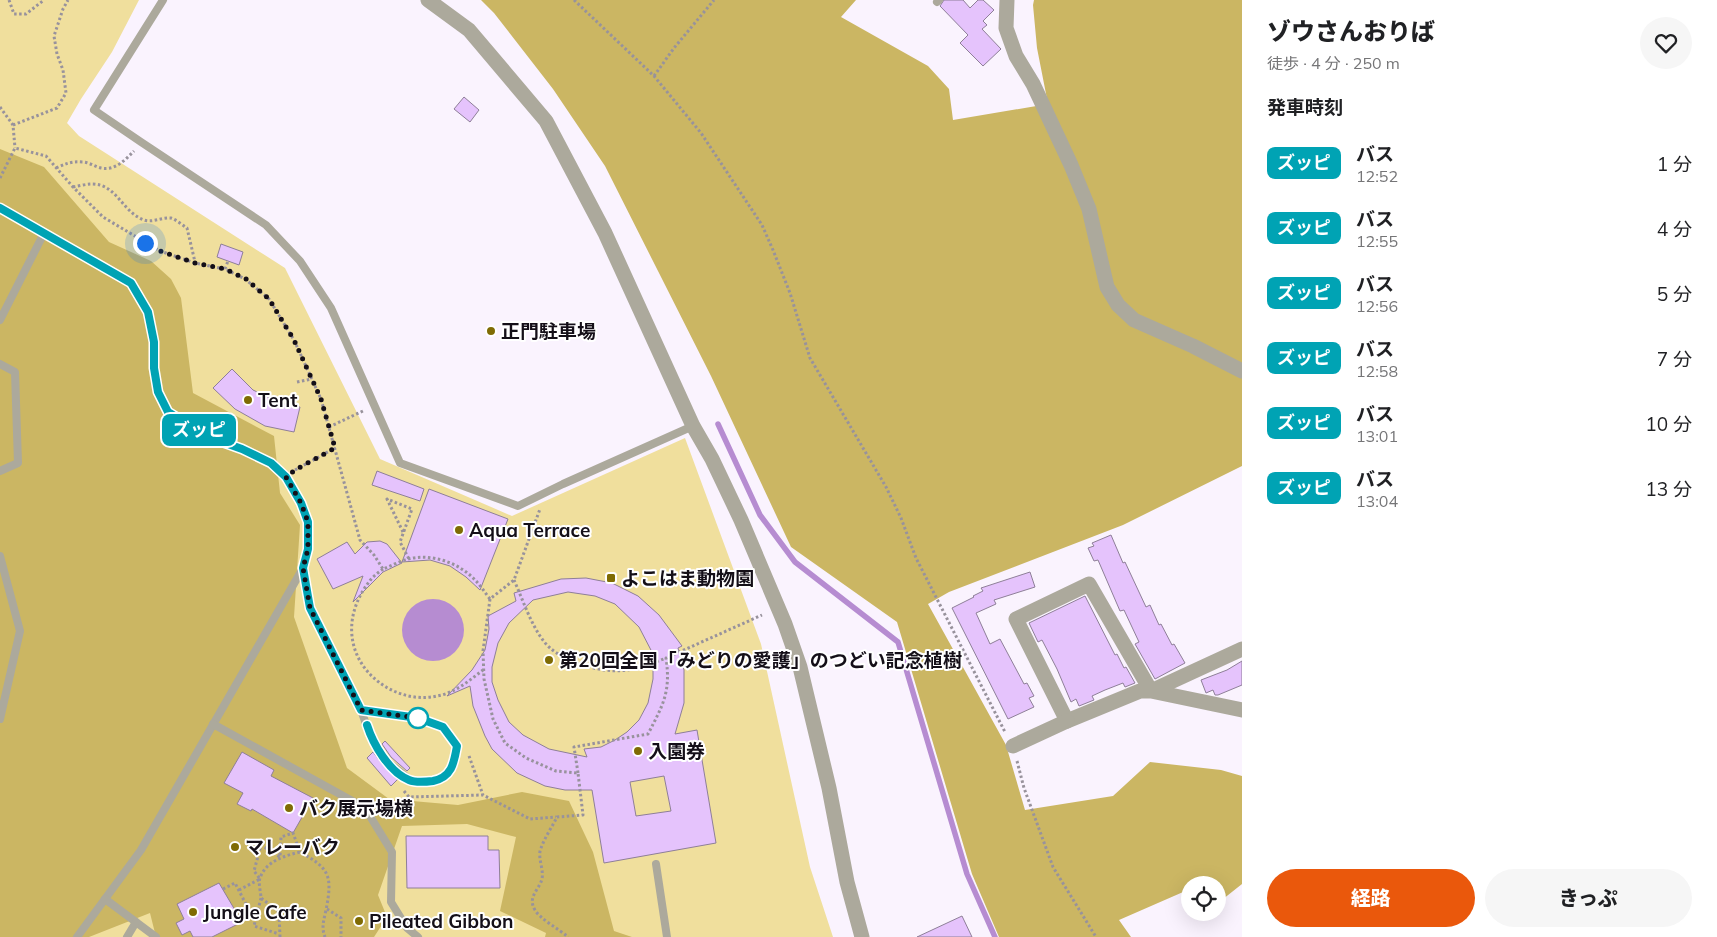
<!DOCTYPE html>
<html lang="ja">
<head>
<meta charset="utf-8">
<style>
	body { margin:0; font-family:Mulish,"Noto Sans JP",sans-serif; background:#f6f6f6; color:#202124; height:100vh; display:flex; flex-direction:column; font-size:19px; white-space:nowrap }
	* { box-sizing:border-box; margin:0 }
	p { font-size:16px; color:#757577 }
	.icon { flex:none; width:28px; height:28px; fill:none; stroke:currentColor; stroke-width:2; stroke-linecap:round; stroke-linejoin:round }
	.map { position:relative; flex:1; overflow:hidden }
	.side { display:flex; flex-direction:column; background:#fff; width:475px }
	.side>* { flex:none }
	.badge { padding:0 10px; border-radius:8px; font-size:18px; line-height:32px }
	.controls { position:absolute; left:1181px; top:876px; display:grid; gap:10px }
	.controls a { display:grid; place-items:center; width:45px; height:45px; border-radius:50%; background:#fff; box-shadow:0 5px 20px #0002; font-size:25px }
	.you { position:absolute; width:25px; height:25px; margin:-12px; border:4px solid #fff; border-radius:50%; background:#1a73e8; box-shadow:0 0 0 8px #1a73e833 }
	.map>.badge { position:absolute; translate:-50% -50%; box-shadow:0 0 0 2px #fff }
	h2 { padding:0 25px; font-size:19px; line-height:45px }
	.round { display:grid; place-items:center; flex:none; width:52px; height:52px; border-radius:26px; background:#f6f6f6 }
	.headline { display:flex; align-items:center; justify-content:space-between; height:85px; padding:0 25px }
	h1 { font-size:24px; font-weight:800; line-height:38px }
	.button { display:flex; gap:10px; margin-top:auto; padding:10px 25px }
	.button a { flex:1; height:58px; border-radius:30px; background:#ea580c; color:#fff; font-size:20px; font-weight:800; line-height:58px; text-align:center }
	.button a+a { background:#f6f6f6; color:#202124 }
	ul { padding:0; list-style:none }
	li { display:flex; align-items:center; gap:15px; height:65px; padding:0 25px }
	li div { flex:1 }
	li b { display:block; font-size:19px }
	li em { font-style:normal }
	li .badge { min-width:55px; font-weight:700; text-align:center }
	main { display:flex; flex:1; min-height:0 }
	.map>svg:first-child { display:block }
</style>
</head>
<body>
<main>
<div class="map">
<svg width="1242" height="937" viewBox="0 0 1242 937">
	<rect width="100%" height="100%" fill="#faf3fe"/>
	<!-- green -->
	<polygon fill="#f0df9d" points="0,0 139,0 112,52 81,99 67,123 79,136 285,268 380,459 512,516 685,438 761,644 810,867 833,937 0,937"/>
	<!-- forest -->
	<g fill="#cbb663">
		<polygon points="481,0 856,0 841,17 928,66 949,89 953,120 1048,104 1037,48 1033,5 1034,0 1242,0 1242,466 1123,525 949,592 928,604 1006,745 1025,810 1113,796 1150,762 1221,770 1242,776 1242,884 1218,903 1218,885 1190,885 1190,889 1119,920 1131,937 999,937 972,874 897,622 791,547 711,376 605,166 553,89 494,13"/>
		<polygon points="0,149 44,167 109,242 151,261 171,279 181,298 193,393 274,436 280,493 300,525 294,617 347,768 389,799 458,805 522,792 569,801 593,852 614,931 632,937 545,937 546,933 500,911 516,837 467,824 402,826 378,895 387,917 374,937 156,937 150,913 89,937 0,937"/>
	</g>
	<!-- water -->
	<circle fill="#b68cd1" cx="433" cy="630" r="31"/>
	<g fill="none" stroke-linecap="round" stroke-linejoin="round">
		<!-- stream -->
		<polyline stroke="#b68cd1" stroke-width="5.5" points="718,424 760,515 795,562 898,642 967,874 995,937"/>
	</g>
	<!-- building -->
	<g fill="#e5c3fc" stroke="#8e7f98" fill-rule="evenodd">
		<polygon points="944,0 963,0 970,8 978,0 983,0 994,10 983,21 987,25 982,29 1001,49 983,66 960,43 968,35 940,6"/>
		<polygon points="464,97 479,110 470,122 454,109"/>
		<polygon points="221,244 243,252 239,265 217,257"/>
		<polygon points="232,369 253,390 270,398 274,402 300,407 294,432 265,426 235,409 213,388"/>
		<polygon points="377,471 424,489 420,501 372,485"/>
		<polygon points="429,489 508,519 480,590 466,577 450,566 430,560 402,562"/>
		<polygon points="1111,535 1123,563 1125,562 1146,607 1150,605 1159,625 1161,624 1172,645 1174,644 1185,663 1155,679 1135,644 1139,642 1124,610 1120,611 1098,560 1094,561 1088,548 1094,546 1092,543"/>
		<polygon points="380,541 387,544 402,563 383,572 353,602 363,576 333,589 317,559 347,542 355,554 367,542"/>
		<polygon points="1030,572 1035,587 994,600 996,604 976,613 990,644 1000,639 1024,684 1027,683 1034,696 1029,698 1034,707 1008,719 952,608 974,597 973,596 983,591 981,588"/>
		<path d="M586,578L612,583L638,596L659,615L682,646L678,648L684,670V703L675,734L697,730L716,843L604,863L592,790H565L545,786L517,773L492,749L485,736L473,706L470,686L447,696L472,670L485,650L489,629L488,616L516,601L514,593L561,579ZM568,592L595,596L615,604L639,627L653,654V679L648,703L639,720L627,732L615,740L601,747L584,749L587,757L549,749L523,735L509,722L498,700L492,682V667L498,643L509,623L533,600ZM664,776L671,811L636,816L630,782Z"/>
		<polygon points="1085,596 1115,655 1117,654 1124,668 1126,667 1135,683 1125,687 1123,683 1105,690 1092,696 1094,700 1079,706 1076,699 1071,702 1057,669 1042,640 1038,642 1029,623"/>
		<polygon points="1242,661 1242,685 1218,695 1215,695 1213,690 1206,693 1201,680 1227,670"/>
		<polygon points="385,741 410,768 407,771 391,757 382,744"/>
		<polygon points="242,752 274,770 271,776 313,798 293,833 252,809 251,811 237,804 243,793 224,783"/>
		<polygon points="373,752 383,765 399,778 391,786 367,758"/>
		<polygon points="406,836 488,836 488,850 499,850 500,888 407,888"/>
		<polygon points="219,883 242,922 212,937 193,937 190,931 182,935 176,923 184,919 177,904"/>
		<polygon points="962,916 972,937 917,937"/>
	</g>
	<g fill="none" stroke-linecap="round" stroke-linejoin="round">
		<!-- path -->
		<g stroke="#98929c" stroke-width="3" stroke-dasharray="2.5 2.5" stroke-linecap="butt">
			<polyline points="9,0 14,14 26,14 44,0"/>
			<polyline points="574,0 654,76 701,133 762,225 773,250 790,293 810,358 886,487 901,518 916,558 1005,732"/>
			<polyline points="654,76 674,48 714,0"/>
			<polyline points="0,107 13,125 15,148"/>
			<polyline points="13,125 57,108 66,93 63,70 57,54 54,36 63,9 68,0"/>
			<path d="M56,168C65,164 72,161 82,162C89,162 95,167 101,168C115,171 125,160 134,151"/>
			<path d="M0,178L15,148L46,156L73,187L103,217L160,251L195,263L225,269L245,279L269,299L294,340L321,399L360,540L374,555L383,569C391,566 400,561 408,559C432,553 460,563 476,581C481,586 485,593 490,599L514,580L540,509"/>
			<path d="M73,187C79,186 86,184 92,184C117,184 122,212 144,220C152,223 162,217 171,218C177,220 182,225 187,228L195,262"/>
			<polyline points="225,269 228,261"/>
			<polyline points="297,382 312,379"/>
			<polyline points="329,427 365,410"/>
			<polyline points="295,470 335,448"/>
			<polyline points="403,532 387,499 412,509 400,542 409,559"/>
			<path d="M383,569C378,573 372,577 369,582C341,618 347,663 386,687C401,696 420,700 437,696C455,693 470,680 483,670"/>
			<path d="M514,580C523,600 534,634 550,648C570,665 608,675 633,669C644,667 656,662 666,658"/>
			<path d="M490,599L483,651L484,679L493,719L505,743L526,758L556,771L578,773L583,815L557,817C552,827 545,837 541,848C537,857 544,869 542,879C539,890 527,897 535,910C540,919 559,929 568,937"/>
			<polyline points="469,756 483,795"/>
			<polyline points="1017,761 1024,788 1053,867 1096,937"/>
			<path d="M578,773L574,747L648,734C663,705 671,692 666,658L762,615"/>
			<polyline points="404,791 409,797 483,795 530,819 556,817"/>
			<polyline points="223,889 235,883 249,910 238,916"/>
			<polyline points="239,890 260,879 254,871 261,845 280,857 281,837 293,833 300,852"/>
			<polyline points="261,898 254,926 279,934"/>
			<polyline points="327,909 341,918 341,937"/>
			<path d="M280,937L279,912L261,898C261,893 258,883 260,878C266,861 284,856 300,852C329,868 333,875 326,910C324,920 321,927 325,937"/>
		</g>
		<!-- service -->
		<g stroke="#aca99c" stroke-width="8">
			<polyline points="163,0 94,110 141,142 266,225 300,261 331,308 400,463 518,506 563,484 693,426"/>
			<polyline points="937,2 939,0"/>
			<polyline points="0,208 131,283 148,312 154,342 154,368 158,392 169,412 187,424 214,439 242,449 271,463 286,477 301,503 308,522 308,549 303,568 141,850 77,937"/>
			<polyline points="0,320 44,233"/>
			<polyline points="0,364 15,372 18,463 0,471"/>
			<polyline points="0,556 20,631 0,719"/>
			<polyline points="303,568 310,608 361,710 372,741 387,761 410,780 424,782 440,779 453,767 457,746 443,727 418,718 361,710"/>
			<polyline points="213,724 365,808 392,852 391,902 407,928 418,937"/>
			<polyline points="656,864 667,937"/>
			<polyline points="105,899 156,937"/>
			<polyline points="127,937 136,922"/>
		</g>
		<!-- minor -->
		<g stroke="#aca99c" stroke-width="15">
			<polyline points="1007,0 1006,28 1016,56 1033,84 1071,165 1089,209 1107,287 1118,305 1134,320 1193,346 1242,371"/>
			<polyline points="1242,649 1151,691 1140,691 1067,721 1016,619 1089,584 1151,691 1242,710"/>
			<polyline points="1013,746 1067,721"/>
		</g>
		<!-- tertiary -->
		<polyline stroke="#aca99c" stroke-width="15" points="428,0 469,30 546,121 605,233 693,426 712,459 741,520 785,624 800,667 829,788 847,882 862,937"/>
	</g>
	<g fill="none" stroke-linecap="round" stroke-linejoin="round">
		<!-- line casing -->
		<g stroke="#fff" stroke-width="11">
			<path id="line" d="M0,208L131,283L148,312L154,342V368L158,392L168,412L187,424L214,439L242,449L271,463L286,477L301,503L308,522V549L303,568L310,608L361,710L418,718L443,727L457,746C454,763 452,777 433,781C425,782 416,783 409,780C389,772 373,744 367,725"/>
		</g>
		<!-- line -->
		<use href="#line" stroke="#00a3b4" stroke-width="8"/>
		<!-- walk -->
		<polyline stroke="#140f18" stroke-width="5" stroke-dasharray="0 9" points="145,243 160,251 195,263 225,269 246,279 269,299 294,340 321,399 335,448 295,470 286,477 301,503 308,522 308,549 303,568 310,608 361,710 418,718"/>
	</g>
	<!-- markers -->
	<g fill="#7f6b04" stroke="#fff" stroke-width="2">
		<circle cx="491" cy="331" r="5"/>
		<circle cx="248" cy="400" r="5"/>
		<circle cx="459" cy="530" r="5"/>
		<rect x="606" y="573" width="10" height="10" rx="2.5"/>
		<circle cx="549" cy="660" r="5"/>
		<circle cx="638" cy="751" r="5"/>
		<circle cx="289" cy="808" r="5"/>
		<circle cx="235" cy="847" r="5"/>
		<circle cx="193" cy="912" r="5"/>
		<circle cx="359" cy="921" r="5"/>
	</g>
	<circle fill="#fff" stroke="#00a3b4" stroke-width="2.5" cx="418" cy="718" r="10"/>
	<g text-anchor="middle" stroke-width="4" stroke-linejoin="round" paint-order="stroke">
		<!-- poi labels -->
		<g font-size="19" font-weight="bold" fill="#140f18" stroke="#fff" text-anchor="start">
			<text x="501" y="338">正門駐車場</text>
			<text x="258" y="407">Tent</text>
			<text x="469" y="537">Aqua Terrace</text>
			<text x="621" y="585">よこはま動物園</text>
			<text x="559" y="667">第20回全国「みどりの愛護」のつどい記念植樹</text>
			<text x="648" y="758">入園券</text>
			<text x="299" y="815">バク展示場横</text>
			<text x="245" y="854">マレーバク</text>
			<text x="203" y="919">Jungle Cafe</text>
			<text x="369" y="928">Pileated Gibbon</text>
		</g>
	</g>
</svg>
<div class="controls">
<a><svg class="icon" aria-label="locate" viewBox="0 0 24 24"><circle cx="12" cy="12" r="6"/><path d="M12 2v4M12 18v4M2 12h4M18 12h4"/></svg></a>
</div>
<div class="you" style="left:145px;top:243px"></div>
<b class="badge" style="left:199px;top:430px;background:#00a3b4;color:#fff">ズッピ</b>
</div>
<section class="side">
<div class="headline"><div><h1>ゾウさんおりば</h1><p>徒歩 · 4 分 · 250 m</p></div><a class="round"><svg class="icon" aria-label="heart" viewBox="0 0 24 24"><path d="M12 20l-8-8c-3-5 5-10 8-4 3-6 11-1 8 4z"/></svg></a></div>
<h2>発車時刻</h2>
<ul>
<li><span class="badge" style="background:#00a3b4;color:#fff">ズッピ</span><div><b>バス</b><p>12:52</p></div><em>1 分</em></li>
<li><span class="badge" style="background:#00a3b4;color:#fff">ズッピ</span><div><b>バス</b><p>12:55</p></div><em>4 分</em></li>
<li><span class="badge" style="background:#00a3b4;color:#fff">ズッピ</span><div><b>バス</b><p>12:56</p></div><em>5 分</em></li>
<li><span class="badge" style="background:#00a3b4;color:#fff">ズッピ</span><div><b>バス</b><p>12:58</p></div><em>7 分</em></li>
<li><span class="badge" style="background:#00a3b4;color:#fff">ズッピ</span><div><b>バス</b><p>13:01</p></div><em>10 分</em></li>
<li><span class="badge" style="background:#00a3b4;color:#fff">ズッピ</span><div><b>バス</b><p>13:04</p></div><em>13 分</em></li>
</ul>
<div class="button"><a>経路</a><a>きっぷ</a></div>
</section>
</main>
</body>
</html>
